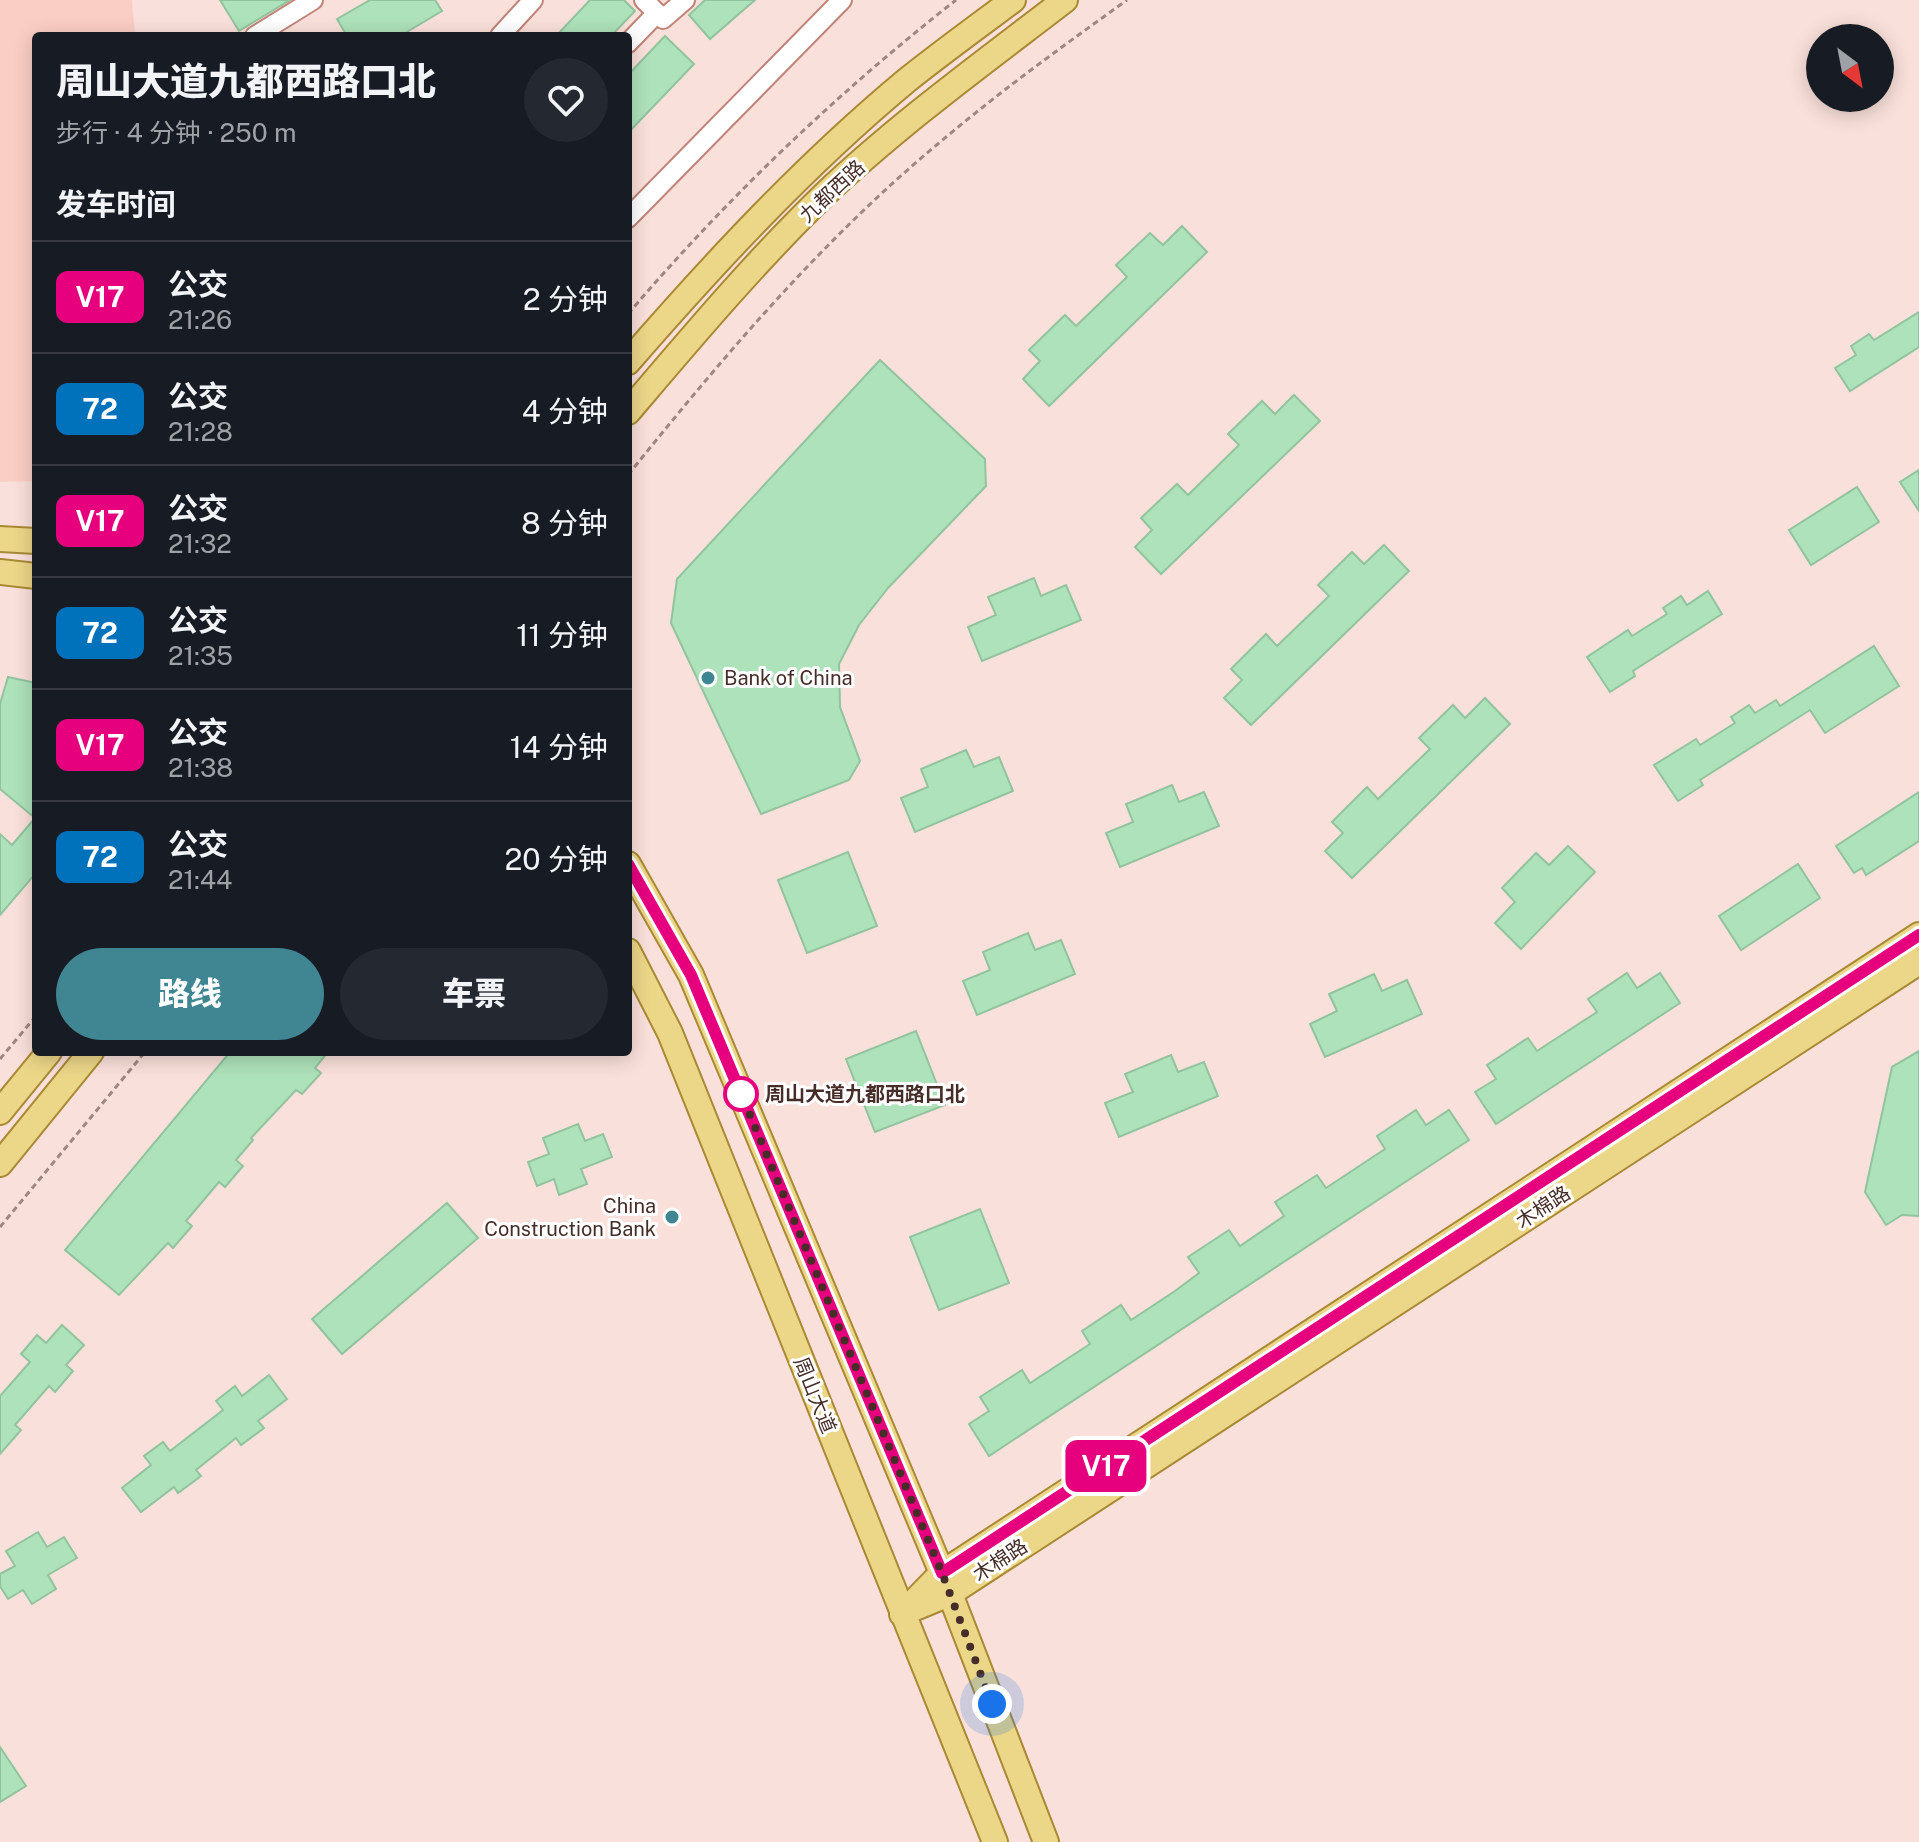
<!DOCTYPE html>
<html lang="zh">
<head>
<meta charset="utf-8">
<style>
	body { margin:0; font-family:"Public Sans","Noto Sans SC",sans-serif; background:#242831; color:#f1f3f6; height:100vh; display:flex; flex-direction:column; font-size:30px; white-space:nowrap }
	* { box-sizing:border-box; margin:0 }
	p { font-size:26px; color:#9ea1a6 }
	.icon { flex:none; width:44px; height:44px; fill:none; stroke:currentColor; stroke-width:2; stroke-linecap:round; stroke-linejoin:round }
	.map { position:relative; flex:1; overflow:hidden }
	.details { position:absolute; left:32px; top:32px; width:600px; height:1024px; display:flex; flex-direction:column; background:#171b24; border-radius:8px; box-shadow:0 4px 20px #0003 }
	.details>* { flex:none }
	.badge { padding:0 16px; border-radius:12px; font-size:28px; line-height:52px }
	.needle { width:52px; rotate:148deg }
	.buttons { position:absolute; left:1806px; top:24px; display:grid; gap:16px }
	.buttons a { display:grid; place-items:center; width:88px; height:88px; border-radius:50%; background:#171b24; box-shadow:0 4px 20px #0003; font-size:40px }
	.you { position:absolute; width:40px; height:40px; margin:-20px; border:6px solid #fff; border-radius:50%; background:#1a73e8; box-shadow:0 0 0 12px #1a73e833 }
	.map>.badge { position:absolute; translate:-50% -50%; box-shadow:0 0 0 4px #fff }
	h2 { padding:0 24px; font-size:30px; line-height:72px }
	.round { display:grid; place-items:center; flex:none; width:84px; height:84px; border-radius:42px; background:#242831 }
	.headline { display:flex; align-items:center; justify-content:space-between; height:136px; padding:0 24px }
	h1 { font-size:38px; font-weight:800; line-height:60px }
	.button { display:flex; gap:16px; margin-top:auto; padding:16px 24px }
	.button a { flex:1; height:92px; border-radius:48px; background:#408592; color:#fff; font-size:32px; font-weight:800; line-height:92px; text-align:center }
	.button a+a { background:#242831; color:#f1f3f6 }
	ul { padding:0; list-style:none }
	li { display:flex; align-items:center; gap:24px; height:112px; padding:0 24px; border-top:2px solid #363941 }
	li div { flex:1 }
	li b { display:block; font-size:30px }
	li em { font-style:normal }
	li .badge { min-width:88px; font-weight:700; text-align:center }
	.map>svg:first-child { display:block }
</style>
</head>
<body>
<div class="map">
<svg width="1919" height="1842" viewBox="0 0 1919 1842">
	<rect width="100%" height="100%" fill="#fae0da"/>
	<!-- built -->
	<polygon fill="#fbcec5" points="0,0 132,0 135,36 36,36 36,481 0,482"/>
	<!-- building -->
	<g fill="#aee2ba" stroke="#91c49e" stroke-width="2">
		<polygon points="220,0 290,0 239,31"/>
		<polygon points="370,0 435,0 442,11 400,36 347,36 337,19"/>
		<polygon points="590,0 624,0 635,11 611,36 556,36"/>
		<polygon points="705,0 755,0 710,39 689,15"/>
		<polygon points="665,36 694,64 628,133 628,75"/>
		<polygon points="1182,226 1207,252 1049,406 1023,379 1040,361 1029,350 1065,315 1076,326 1127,277 1116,265 1150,233 1163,245"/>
		<polygon points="1919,312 1919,347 1850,391 1835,368 1856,355 1851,346 1869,334 1874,340"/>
		<polygon points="880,360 985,459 986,486 888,588 859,625 839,664 840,707 860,761 849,780 761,814 671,623 677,579"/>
		<polygon points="1294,395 1320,421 1161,574 1135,547 1152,530 1141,518 1177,484 1188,495 1239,445 1228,434 1262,401 1275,414"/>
		<polygon points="1919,470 1919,511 1900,482"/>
		<polygon points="1857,487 1879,522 1811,565 1789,530"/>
		<polygon points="1384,545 1409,571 1251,725 1224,698 1242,680 1231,669 1266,634 1277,646 1329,596 1318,585 1352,552 1364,564"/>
		<polygon points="1034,578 1041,596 1066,585 1081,620 982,661 968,627 996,615 988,597"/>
		<polygon points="1708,591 1722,614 1633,671 1635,676 1610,692 1587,657 1628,630 1632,636 1667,614 1663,608 1681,596 1687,605"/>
		<polygon points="1874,646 1899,686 1825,733 1810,710 1700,780 1703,785 1678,801 1654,765 1696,739 1700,745 1735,723 1731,717 1749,705 1755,713 1776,700 1780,706"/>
		<polygon points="8,677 36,683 36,873 0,915 0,834 12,845 35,818 0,789 0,704"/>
		<polygon points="1485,698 1510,724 1352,878 1325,851 1343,833 1332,822 1367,787 1378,799 1430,749 1419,738 1453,705 1465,718"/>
		<polygon points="966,750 974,767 999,757 1013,791 915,832 901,798 928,787 921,769"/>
		<polygon points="1172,785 1179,802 1204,792 1219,826 1120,867 1106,833 1133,822 1126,804"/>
		<polygon points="1919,792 1919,841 1866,875 1862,868 1854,873 1836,846"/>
		<polygon points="1568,846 1595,872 1521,949 1495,923 1515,902 1502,888 1536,853 1549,865"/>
		<polygon points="848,852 877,926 807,953 778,880"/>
		<polygon points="1798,864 1820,898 1741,950 1719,916"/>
		<polygon points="1028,933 1035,950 1061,940 1075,974 977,1015 963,981 990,970 983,952"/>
		<polygon points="1627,973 1637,988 1660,973 1680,1003 1496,1124 1475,1092 1496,1079 1487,1065 1528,1038 1537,1051 1597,1012 1588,999"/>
		<polygon points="1374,974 1382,991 1407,980 1422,1014 1325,1057 1310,1024 1337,1011 1329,994"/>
		<polygon points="916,1031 945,1105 875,1132 846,1059"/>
		<polygon points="1919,1051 1919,1216 1902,1215 1886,1225 1865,1192 1892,1067"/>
		<polygon points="230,1052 328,1052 315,1068 321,1073 302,1094 296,1090 251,1138 253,1140 236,1160 243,1166 225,1187 219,1182 186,1221 192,1226 173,1248 168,1243 119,1295 65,1250"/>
		<polygon points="1171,1055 1178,1072 1204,1062 1218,1096 1119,1137 1105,1103 1133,1092 1125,1074"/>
		<polygon points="1416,1110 1426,1125 1449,1110 1469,1140 989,1456 969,1424 989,1411 980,1397 1022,1370 1030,1383 1090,1344 1082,1331 1121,1305 1131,1320 1175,1291 1199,1273 1188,1257 1229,1230 1240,1246 1284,1216 1275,1202 1317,1175 1326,1188 1385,1149 1377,1136"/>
		<polygon points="578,1124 585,1141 603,1134 612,1157 581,1169 587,1184 559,1195 554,1179 537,1186 528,1162 549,1154 543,1138"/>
		<polygon points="447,1203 478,1238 342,1354 312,1319"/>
		<polygon points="980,1209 1009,1283 939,1310 910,1237"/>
		<polygon points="62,1325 84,1345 66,1365 73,1371 55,1392 49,1386 15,1425 21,1430 0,1454 0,1396 30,1362 21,1354 37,1335 46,1343"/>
		<polygon points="269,1375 287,1399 258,1421 264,1428 241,1445 236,1438 196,1470 201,1476 178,1493 174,1487 141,1512 122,1488 151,1465 144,1456 163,1442 170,1451 223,1410 216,1401 235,1386 242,1396"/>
		<polygon points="38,1532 47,1547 64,1537 77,1558 48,1575 56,1589 32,1604 23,1590 8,1599 0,1586 0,1574 15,1566 6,1551"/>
		<polygon points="0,1747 26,1786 0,1802"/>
	</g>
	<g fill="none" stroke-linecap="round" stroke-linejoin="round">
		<!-- minor casing -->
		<g stroke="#c08478" stroke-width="22">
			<g id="minor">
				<polyline points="644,0 663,19 685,0"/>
				<polyline points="255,36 313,0"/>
				<polyline points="500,36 533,0"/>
				<polyline points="628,43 657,13"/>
				<polyline points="628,218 842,0"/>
			</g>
		</g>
		<!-- major casing -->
		<g stroke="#a98933" stroke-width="28">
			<g id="major">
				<path d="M628,362C714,263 805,165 906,81C941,53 977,27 1013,0"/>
				<path d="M628,412C691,338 754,263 824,195C899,124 983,63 1065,0"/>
				<polyline points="0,539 36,541"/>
				<polyline points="0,572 36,576"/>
				<polyline points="628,864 691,975 942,1573 1046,1842"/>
				<polyline points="628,951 670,1033 995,1842"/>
				<polyline points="0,1112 49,1052"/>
				<polyline points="0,1164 91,1052"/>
				<polyline points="915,1608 949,1594 1919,962"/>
				<polyline points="902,1614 942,1573 1919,935"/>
			</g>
		</g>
		<!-- path -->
		<g stroke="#a08781" stroke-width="3" stroke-dasharray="6 4" stroke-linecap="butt">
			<path d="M628,314C727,198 836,94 956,0"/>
			<path d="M628,475C723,357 822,240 939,143C999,92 1063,46 1127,0"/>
			<polyline points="0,1059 36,1016"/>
			<polyline points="0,1227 145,1052"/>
		</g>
		<!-- minor -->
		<use href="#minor" stroke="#fff" stroke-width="18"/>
		<!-- major -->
		<use href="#major" stroke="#ecd688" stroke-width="24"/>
	</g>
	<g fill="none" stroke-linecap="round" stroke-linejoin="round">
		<!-- line casing -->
		<g stroke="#fff" stroke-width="18">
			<polyline id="line" points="628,864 691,975 942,1573 1919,935"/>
		</g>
		<!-- line -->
		<use href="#line" stroke="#e6007e" stroke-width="12"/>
		<!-- walk -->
		<polyline stroke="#462d28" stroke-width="8" stroke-dasharray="0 14.4" points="741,1094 740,1091 942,1573 992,1704"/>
	</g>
	<!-- markers -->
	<g fill="#408592" stroke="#fff" stroke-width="3">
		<circle cx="708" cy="678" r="8"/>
		<circle cx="672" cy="1217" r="8"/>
	</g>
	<circle fill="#fff" stroke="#e6007e" stroke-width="4" cx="741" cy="1094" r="16"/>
	<g text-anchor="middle" stroke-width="6" stroke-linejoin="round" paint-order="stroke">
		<!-- street labels -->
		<g font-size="20" fill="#462d28" stroke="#fff">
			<text transform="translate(832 191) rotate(-43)" y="7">九都西路</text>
			<text transform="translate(1543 1207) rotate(-33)" y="7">木棉路</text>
			<text transform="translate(815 1395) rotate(68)" y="7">周山大道</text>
			<text transform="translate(1000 1560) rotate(-33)" y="7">木棉路</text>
		</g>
		<!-- poi labels -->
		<g font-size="20" fill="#462d28" stroke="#fff" text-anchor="start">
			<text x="724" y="685">Bank of China</text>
			<text x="656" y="1213" text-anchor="end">China<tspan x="656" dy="23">Construction Bank</tspan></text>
		</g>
		<!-- stop labels -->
		<g font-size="20" font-weight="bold" fill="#462d28" stroke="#fff" text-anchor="start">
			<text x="765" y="1101">周山大道九都西路口北</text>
		</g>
	</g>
</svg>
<div class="buttons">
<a><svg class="needle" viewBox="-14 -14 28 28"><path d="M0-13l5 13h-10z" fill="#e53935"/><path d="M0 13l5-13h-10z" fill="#9ea1a6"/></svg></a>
</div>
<div class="you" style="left:992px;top:1704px"></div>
<b class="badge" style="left:1106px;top:1466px;background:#e6007e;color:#fff">V17</b>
<section class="details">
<div class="headline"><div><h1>周山大道九都西路口北</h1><p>步行 · 4 分钟 · 250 m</p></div><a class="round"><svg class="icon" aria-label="heart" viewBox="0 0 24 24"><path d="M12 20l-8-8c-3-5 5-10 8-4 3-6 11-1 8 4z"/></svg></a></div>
<h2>发车时间</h2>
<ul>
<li><span class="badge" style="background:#e6007e;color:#fff">V17</span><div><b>公交</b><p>21:26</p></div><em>2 分钟</em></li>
<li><span class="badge" style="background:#0072bc;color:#fff">72</span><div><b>公交</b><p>21:28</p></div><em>4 分钟</em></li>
<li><span class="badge" style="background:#e6007e;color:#fff">V17</span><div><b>公交</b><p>21:32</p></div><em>8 分钟</em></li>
<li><span class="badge" style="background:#0072bc;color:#fff">72</span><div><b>公交</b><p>21:35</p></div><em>11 分钟</em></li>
<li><span class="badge" style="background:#e6007e;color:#fff">V17</span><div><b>公交</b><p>21:38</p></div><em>14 分钟</em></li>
<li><span class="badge" style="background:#0072bc;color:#fff">72</span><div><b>公交</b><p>21:44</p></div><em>20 分钟</em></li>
</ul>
<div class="button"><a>路线</a><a>车票</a></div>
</section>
</div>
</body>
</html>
